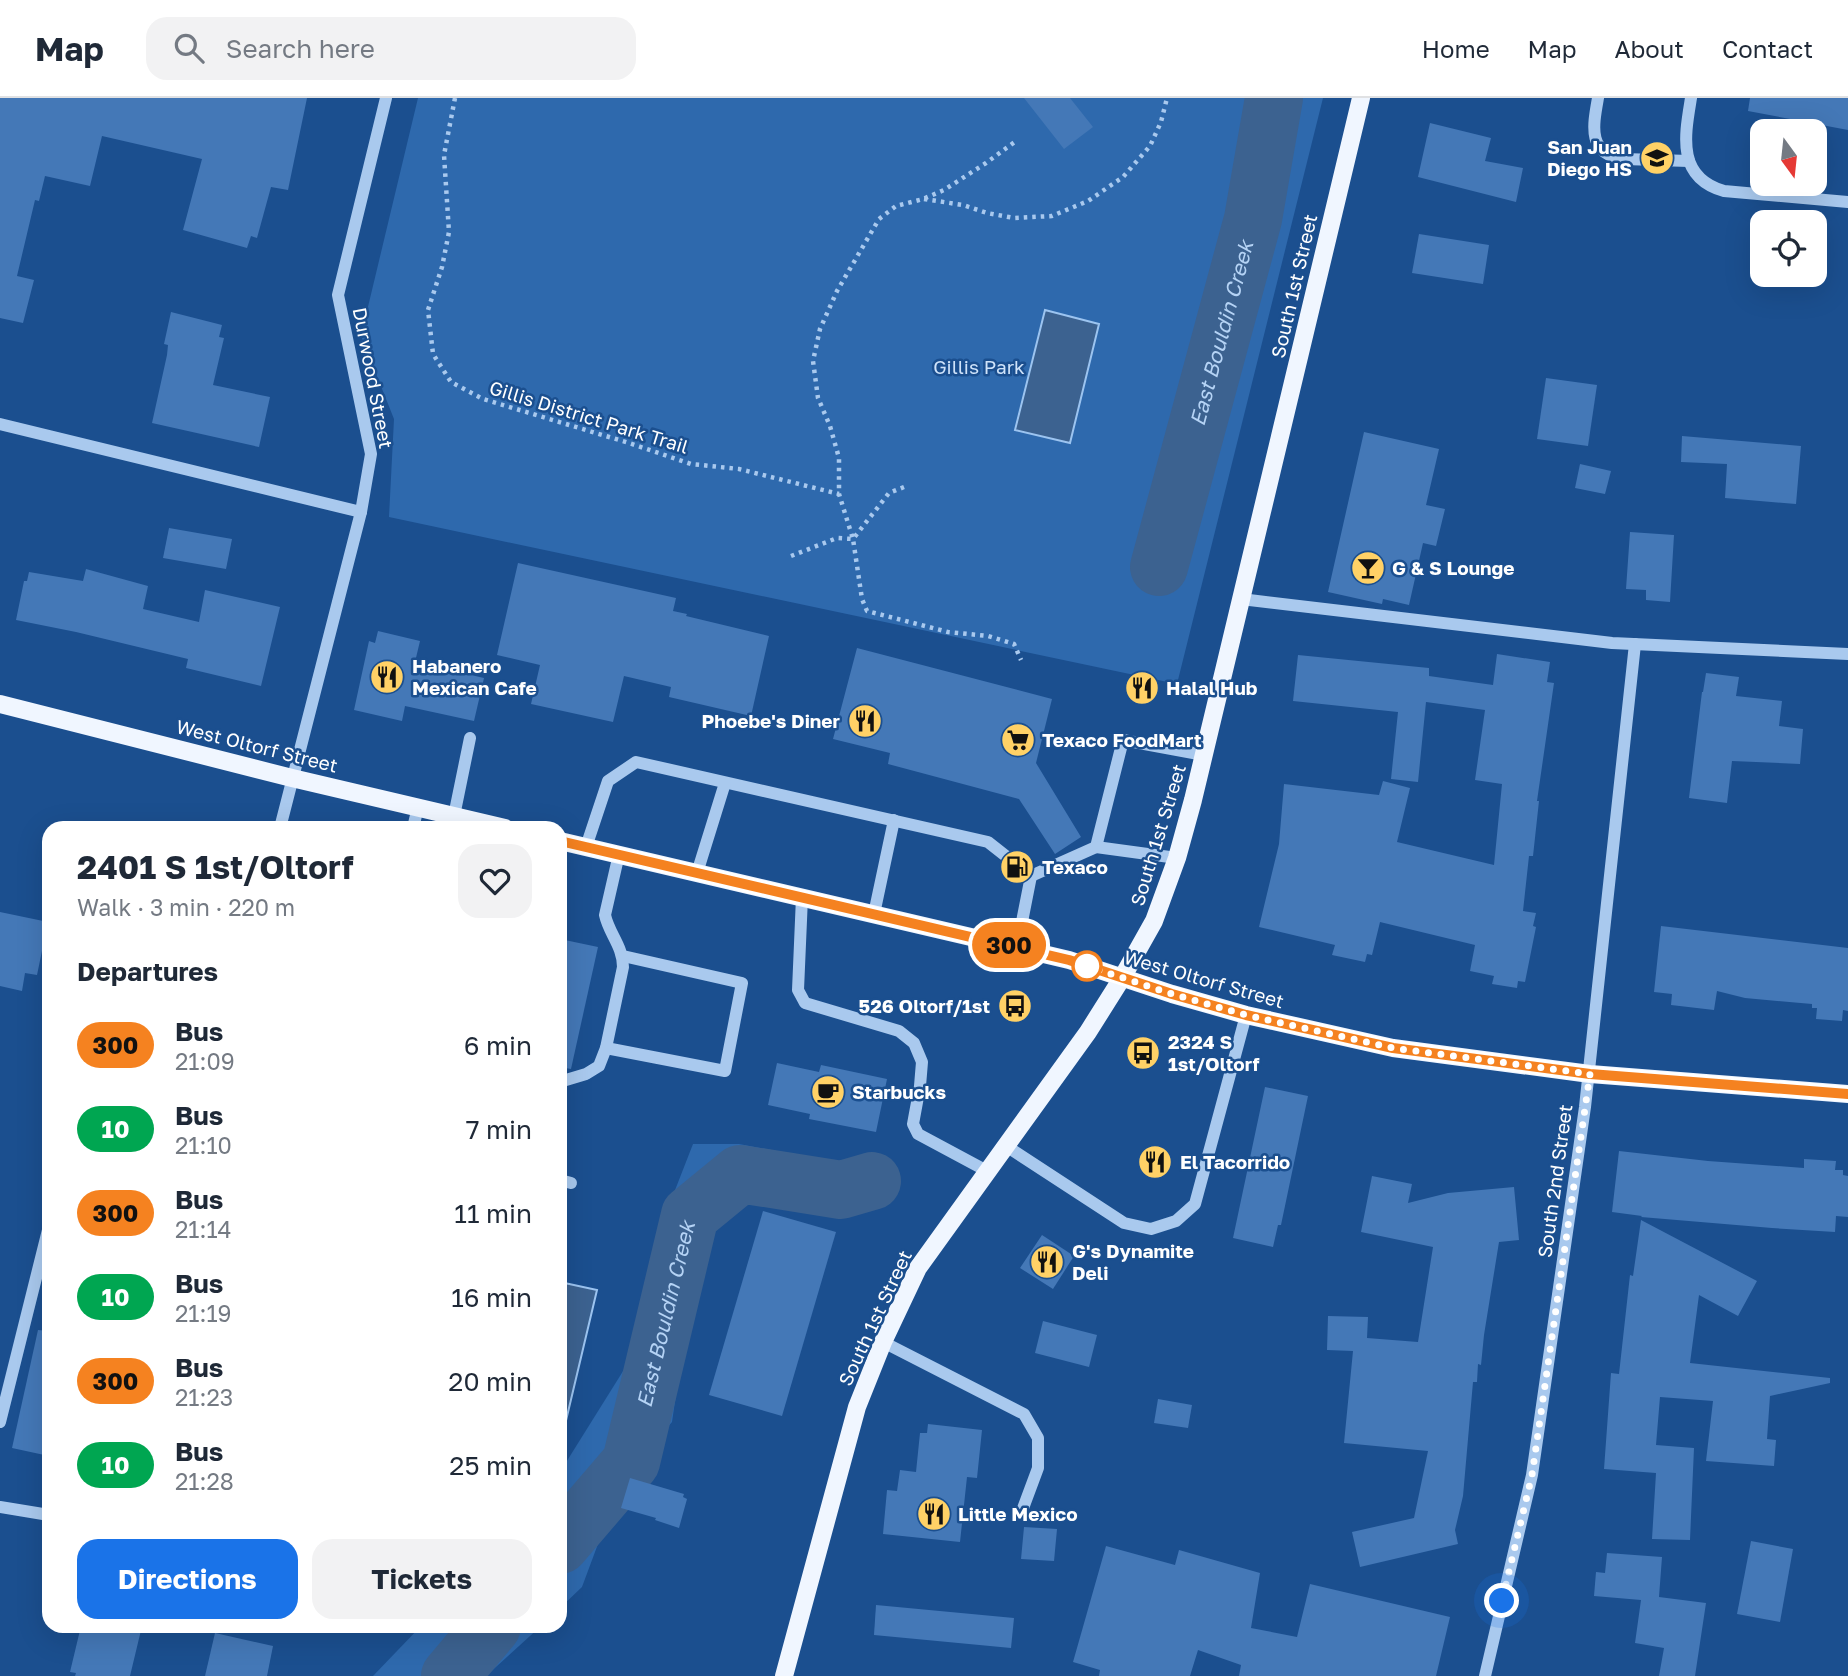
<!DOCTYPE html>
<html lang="en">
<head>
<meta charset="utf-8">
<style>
	body { margin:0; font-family:"Golos Text",sans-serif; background:#f2f2f3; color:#1f2937; height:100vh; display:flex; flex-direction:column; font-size:26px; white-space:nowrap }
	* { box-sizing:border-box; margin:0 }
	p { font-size:23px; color:#747a83 }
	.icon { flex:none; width:38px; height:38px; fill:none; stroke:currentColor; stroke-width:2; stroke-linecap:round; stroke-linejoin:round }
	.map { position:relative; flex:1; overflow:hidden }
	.drawer { position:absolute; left:42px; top:723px; width:525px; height:812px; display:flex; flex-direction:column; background:#fff; border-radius:21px; box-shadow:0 7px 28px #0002 }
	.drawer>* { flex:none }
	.badge { padding:0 14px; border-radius:23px; font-size:24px; line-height:46px }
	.needle { width:46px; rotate:165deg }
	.controls { position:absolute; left:1750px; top:21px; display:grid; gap:14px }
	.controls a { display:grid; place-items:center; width:77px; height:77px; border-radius:14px; background:#fff; box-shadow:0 7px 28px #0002; font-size:35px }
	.you { position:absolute; width:35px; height:35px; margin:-18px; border:5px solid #fff; border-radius:50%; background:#1a73e8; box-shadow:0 0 0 10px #1a73e833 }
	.map>.badge { position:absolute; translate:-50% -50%; box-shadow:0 0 0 4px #fff }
	h2 { padding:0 35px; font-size:26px; line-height:63px }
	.round { display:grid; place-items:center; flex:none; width:74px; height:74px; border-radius:21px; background:#f2f2f3 }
	.head { display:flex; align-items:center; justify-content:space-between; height:119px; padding:0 35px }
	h1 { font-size:33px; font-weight:700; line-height:52px }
	.button { display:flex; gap:14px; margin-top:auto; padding:14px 35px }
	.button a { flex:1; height:80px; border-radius:21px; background:#1a73e8; color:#fff; font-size:28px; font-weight:700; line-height:80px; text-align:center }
	.button a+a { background:#f2f2f3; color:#1f2937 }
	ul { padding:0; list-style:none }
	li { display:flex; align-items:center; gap:21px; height:84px; padding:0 35px }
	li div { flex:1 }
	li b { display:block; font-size:26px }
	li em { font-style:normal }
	li .badge { min-width:77px; font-weight:700; text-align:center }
	header { display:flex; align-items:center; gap:42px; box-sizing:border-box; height:98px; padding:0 35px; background:#fff; border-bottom:2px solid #e0e1e3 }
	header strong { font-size:33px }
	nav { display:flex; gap:38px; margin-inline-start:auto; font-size:24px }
	.search { width:490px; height:63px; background:#f2f2f3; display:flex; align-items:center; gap:18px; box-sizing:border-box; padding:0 24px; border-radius:21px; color:#747a83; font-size:26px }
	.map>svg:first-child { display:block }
</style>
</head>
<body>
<header>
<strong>Map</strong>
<div class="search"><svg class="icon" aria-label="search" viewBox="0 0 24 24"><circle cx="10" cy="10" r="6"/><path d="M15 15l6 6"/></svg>Search here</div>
<nav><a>Home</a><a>Map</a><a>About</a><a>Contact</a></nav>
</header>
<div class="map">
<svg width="1848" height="1578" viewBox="0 0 1848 1578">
	<rect width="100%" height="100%" fill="#1b4f8f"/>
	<!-- green -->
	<g fill="#2e69ad">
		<polygon points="418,0 1323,0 1177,586 389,419 394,321 361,238"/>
		<polygon points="693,1046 739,1046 863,1069 824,1099 751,1090 714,1105 701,1126 672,1324 621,1384 582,1489 560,1510 560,1374 630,1262 670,1105"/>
		<polygon points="421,1528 541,1528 486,1578 373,1578"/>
	</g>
	<!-- water -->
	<g fill="#3c6290" stroke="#9cc4f0" stroke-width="2">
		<polygon points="1045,212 1099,226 1070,345 1015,332"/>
		<polygon points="560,1184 597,1192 564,1331 560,1336"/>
	</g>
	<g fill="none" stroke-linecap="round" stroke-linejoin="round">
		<!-- river -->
		<g stroke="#3c6290" stroke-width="58">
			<path id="s1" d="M1159,469L1253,121L1274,0"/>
			<path id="s2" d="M560,1447L631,1364L690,1117L740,1076L841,1092L872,1083"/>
			<polyline points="450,1578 492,1528"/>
		</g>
	</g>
	<!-- building -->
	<g fill="#4478b7">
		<polygon points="0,0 307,0 288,92 271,89 257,140 251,138 247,150 183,132 202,61 102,38 90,88 45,78 39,103 35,102 17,178 34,182 23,225 0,220"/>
		<polygon points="1024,0 1070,0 1093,29 1064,51"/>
		<polygon points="1750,0 1848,0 1848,32 1748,13"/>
		<polygon points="1430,25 1491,40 1485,63 1523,70 1516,104 1418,79"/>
		<polygon points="1419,136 1489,147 1483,186 1412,175"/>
		<polygon points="171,214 222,227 219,239 224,240 213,287 270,299 259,349 152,325 167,257 168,247 164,246"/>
		<polygon points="1546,280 1597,287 1588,348 1537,341"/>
		<polygon points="1364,334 1439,351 1426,407 1445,411 1436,448 1423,445 1409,507 1383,501 1382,506 1328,494"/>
		<polygon points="1682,338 1801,348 1796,406 1725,400 1727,366 1681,364"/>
		<polygon points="1580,366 1611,373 1605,396 1575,390"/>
		<polygon points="169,430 232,441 226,471 163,460"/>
		<polygon points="1630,434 1674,437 1670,504 1646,502 1646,492 1626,491"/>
		<polygon points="518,465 676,500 673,513 687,516 686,518 769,538 751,618 669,599 671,589 624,578 613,624 531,606 540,567 497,557"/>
		<polygon points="86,471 148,488 143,511 199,524 205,492 280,509 261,588 186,570 188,561 76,534 16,522 24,483 27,483 29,474 83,483"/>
		<polygon points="378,533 420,543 415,564 484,580 474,623 405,608 402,623 354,612 369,543 375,545"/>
		<polygon points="857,550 1052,601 1036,665 1081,739 1055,756 1019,701 888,666 890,655 833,641"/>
		<polygon points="1497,556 1550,564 1547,584 1554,585 1537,703 1539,703 1533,758 1529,758 1523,813 1536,815 1533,828 1536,829 1525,884 1518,883 1517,890 1492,886 1494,878 1470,873 1475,847 1380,824 1372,857 1367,856 1365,864 1332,857 1335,847 1259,829 1279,746 1284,686 1379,697 1383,683 1410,690 1397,744 1494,767 1502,686 1475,682 1485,612 1426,604 1418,684 1391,681 1398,614 1293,603 1298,557 1429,570 1429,578 1493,587"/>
		<polygon points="1706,575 1739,579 1736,598 1782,603 1779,628 1803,631 1800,666 1732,663 1727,705 1689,700 1702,594 1703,594"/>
		<polygon points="0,814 48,824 37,877 25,875 22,893 0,888"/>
		<polygon points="1661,828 1848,850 1848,913 1843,912 1842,923 1816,921 1817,910 1812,910 1812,906 1745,900 1717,893 1714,912 1671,907 1672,896 1654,894"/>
		<polygon points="560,841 598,849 571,971 560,969"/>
		<polygon points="777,965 819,974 821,967 887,981 876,1034 809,1021 810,1016 768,1007"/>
		<polygon points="1265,989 1308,998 1281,1127 1278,1127 1273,1149 1233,1140"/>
		<polygon points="1619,1053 1708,1063 1804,1070 1804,1061 1836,1063 1835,1072 1843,1072 1843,1077 1848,1078 1848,1119 1836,1118 1835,1134 1772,1130 1641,1119 1642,1118 1612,1114"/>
		<polygon points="1372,1078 1412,1086 1408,1105 1448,1095 1514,1089 1519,1142 1499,1144 1484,1237 1481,1267 1478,1266 1477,1284 1473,1284 1463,1398 1455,1432 1458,1446 1360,1469 1352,1434 1414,1420 1428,1353 1344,1345 1353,1253 1327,1252 1328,1218 1368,1219 1367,1240 1418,1244 1433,1149 1361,1134"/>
		<polygon points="763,1113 836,1134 782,1318 709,1297"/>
		<polygon points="1641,1122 1757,1183 1738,1218 1699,1197 1690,1265 1830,1280 1830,1285 1770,1298 1767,1341 1776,1342 1774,1368 1706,1363 1713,1303 1660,1299 1656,1347 1694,1350 1690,1442 1652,1441 1656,1375 1604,1371 1611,1275 1619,1276 1630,1177 1633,1178"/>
		<polygon points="1042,1137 1074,1158 1053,1191 1020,1170"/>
		<polygon points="1043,1223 1097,1237 1089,1269 1035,1255"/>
		<polygon points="38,1232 49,1233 49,1358 12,1350"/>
		<polygon points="1158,1301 1192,1307 1188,1330 1154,1325"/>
		<polygon points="928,1326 982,1332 977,1380 967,1379 960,1444 883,1436 887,1392 897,1393 900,1372 916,1374 920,1335 927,1335"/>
		<polygon points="630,1380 684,1396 683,1399 687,1401 679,1430 655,1422 656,1420 621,1410"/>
		<polygon points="1024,1429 1057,1431 1054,1463 1021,1461"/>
		<polygon points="1751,1443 1793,1451 1780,1524 1737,1516"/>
		<polygon points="1106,1448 1175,1467 1179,1452 1260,1475 1251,1530 1297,1539 1310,1486 1450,1519 1436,1578 1239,1578 1241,1567 1198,1552 1190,1578 1099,1578 1100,1572 1073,1564"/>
		<polygon points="1607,1455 1662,1459 1659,1499 1706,1505 1695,1578 1659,1578 1664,1550 1635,1545 1641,1502 1594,1498 1596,1474 1605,1475"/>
		<polygon points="876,1507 1014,1520 1011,1550 874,1537"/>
		<polygon points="81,1528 142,1528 130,1578 75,1578 76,1575 70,1574"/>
		<polygon points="215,1535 273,1548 267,1578 205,1578"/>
	</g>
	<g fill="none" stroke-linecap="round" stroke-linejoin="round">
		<!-- path -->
		<g stroke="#a9c9ee" stroke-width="4.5" stroke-dasharray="3.5 5" stroke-linecap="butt">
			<polyline points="455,0 444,57 449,134 442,169 428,212 433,256 451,284 483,301 629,345 691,366 739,371 839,396"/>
			<polyline points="924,101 963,107 987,115 1014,120 1052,118 1088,103 1123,79 1150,48 1161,24 1167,0"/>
			<polyline points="904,389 889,395 853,441 839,396 839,360 830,328 818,300 813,263 820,231 837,193 879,121 896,108 923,101 944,92 986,65 1016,43"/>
			<polyline points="791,458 837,440 853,441 862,501 867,513 948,534 988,538 1014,546 1021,562"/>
		</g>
		<!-- minor -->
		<g stroke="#a9c9ee" stroke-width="12">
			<path d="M1598,0C1593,28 1587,56 1624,61L1689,63"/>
			<path d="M1691,0C1685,37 1676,79 1724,93L1848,104"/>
			<polyline points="0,326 361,414"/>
			<polyline points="1241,501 1612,545 1848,556"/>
			<polyline points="454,718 470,640"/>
			<polyline points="280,730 361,414 371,356 338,197 386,0"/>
			<polyline points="413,730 418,709"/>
			<polyline points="586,749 608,683 636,664 988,744 1031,778 1096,749 1123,642 1204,657"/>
			<polyline points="1096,749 1177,760"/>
			<polyline points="697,775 725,685"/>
			<polyline points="802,799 798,892 805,905 899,933 914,945 922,964 920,988 913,1026 918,1036 987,1073"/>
			<polyline points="874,816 894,722"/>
			<polyline points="1017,849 1031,778"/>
			<polyline points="606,950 725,973 742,885 623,858"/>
			<path d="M560,982H566L586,976L599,968L606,950L623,869C623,848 609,836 605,817L619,756"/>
			<polyline points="1006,1048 1124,1125 1151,1131 1176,1123 1195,1106 1246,917"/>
			<polyline points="560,1082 571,1085"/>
			<polyline points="883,1244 1024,1316 1038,1340 1038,1370 1022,1413"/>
			<polyline points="0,1324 49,1128"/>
			<polyline points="0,1409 49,1417"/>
			<polyline points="1485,1578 1532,1377 1585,1009 1635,546"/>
		</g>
		<!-- major -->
		<g stroke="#f0f6ff" stroke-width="18">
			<polyline points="0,606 292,680 505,730"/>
			<polyline points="560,743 1069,862 1172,896 1246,917 1393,950 1590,976 1848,996"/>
			<polyline points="784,1578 857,1309 883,1244 918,1170 1088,934 1122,880 1154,823 1177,760 1193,702 1361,0"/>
		</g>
	</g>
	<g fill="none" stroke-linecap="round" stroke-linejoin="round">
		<!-- line casing -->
		<g stroke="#fff" stroke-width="16">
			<polyline id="line" points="560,743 1069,862 1172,896 1246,917 1393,950 1590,976 1848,996"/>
		</g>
		<!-- line -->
		<use href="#line" stroke="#f58220" stroke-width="10"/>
		<!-- walk -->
		<polyline stroke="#fff" stroke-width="7" stroke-dasharray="0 12.6" points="1087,868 1172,896 1246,917 1393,950 1590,976 1532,1377 1502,1503"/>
	</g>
	<!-- icons -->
	<defs>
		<g id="school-disc" transform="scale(1.75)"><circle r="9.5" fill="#ffd166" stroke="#1b4f8f"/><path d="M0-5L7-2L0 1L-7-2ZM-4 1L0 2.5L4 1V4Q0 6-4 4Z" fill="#111"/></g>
		<g id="bar-disc" transform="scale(1.75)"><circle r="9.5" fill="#ffd166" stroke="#1b4f8f"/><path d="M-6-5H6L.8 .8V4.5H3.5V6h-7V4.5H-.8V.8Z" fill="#111"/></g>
		<g id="restaurant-disc" transform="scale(1.75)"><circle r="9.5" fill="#ffd166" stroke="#1b4f8f"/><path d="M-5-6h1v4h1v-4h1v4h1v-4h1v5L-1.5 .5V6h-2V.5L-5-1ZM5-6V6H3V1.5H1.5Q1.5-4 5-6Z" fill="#111"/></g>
		<g id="supermarket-disc" transform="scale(1.75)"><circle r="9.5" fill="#ffd166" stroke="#1b4f8f"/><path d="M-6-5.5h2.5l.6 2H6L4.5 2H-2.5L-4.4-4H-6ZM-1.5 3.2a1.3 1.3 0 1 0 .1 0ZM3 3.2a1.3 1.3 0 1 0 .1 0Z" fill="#111"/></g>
		<g id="fuel-disc" transform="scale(1.75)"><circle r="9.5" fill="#ffd166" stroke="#1b4f8f"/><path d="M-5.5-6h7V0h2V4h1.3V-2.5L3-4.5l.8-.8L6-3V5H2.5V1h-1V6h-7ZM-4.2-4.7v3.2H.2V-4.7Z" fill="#111"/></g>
		<g id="bus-disc" transform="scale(1.75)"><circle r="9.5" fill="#ffd166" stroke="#1b4f8f"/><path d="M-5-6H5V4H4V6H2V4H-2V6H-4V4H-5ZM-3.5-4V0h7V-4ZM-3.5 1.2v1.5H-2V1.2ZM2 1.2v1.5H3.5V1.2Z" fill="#111"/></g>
		<g id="cafe-disc" transform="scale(1.75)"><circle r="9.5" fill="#ffd166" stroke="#1b4f8f"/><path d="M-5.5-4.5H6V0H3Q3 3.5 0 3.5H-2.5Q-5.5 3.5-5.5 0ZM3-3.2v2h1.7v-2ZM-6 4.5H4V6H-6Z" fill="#111"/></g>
	</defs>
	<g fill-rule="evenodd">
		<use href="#school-disc" x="1657" y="60"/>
		<use href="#bar-disc" x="1368" y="470"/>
		<use href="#restaurant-disc" x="387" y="579"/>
		<use href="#restaurant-disc" x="1142" y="590"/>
		<use href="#restaurant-disc" x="865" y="623"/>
		<use href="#supermarket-disc" x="1018" y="642"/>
		<use href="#fuel-disc" x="1017" y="769"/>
		<use href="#bus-disc" x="1015" y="908"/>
		<use href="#bus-disc" x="1143" y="955"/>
		<use href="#cafe-disc" x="828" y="994"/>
		<use href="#restaurant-disc" x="1155" y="1064"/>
		<use href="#restaurant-disc" x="1047" y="1164"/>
		<use href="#restaurant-disc" x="934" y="1416"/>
	</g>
	<!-- markers -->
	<circle fill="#fff" stroke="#f58220" stroke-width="3.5" cx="1087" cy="868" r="14"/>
	<g text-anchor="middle" stroke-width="5" stroke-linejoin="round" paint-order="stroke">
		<!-- poi labels -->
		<g font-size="19" font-weight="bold" fill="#fff" stroke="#1b4f8f" text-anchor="start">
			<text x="1632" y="56" text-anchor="end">San Juan<tspan x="1632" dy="22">Diego HS</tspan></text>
			<text x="1392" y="477">G &amp; S Lounge</text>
			<text x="412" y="575">Habanero<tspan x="412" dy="22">Mexican Cafe</tspan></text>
			<text x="1166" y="597">Halal Hub</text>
			<text x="840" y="630" text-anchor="end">Phoebe's Diner</text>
			<text x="1042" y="649">Texaco FoodMart</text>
			<text x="1042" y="776">Texaco</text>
			<text x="990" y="915" text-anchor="end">526 Oltorf/1st</text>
			<text x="1168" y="951">2324 S<tspan x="1168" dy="22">1st/Oltorf</tspan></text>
			<text x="852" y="1001">Starbucks</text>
			<text x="1180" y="1071">El Tacorrido</text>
			<text x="1072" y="1160">G's Dynamite<tspan x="1072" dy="22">Deli</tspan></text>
			<text x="958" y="1423">Little Mexico</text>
		</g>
		<!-- street labels -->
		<g font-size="19" fill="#fff" stroke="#1b4f8f">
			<text transform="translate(1294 188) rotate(-77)" y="7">South 1st Street</text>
			<text transform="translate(373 280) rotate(79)" y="7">Durwood Street</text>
			<text transform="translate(589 319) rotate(17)" y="7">Gillis District Park Trail</text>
			<text transform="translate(257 648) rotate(14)" y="7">West Oltorf Street</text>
			<text transform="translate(1158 737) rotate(-73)" y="7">South 1st Street</text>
			<text transform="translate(1204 881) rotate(16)" y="7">West Oltorf Street</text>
			<text transform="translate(1555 1083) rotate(-82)" y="7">South 2nd Street</text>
			<text transform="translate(875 1220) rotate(-65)" y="7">South 1st Street</text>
		</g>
		<!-- park labels -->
		<g font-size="19" fill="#cfe3fa" stroke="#1b4f8f">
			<text x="979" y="276">Gillis Park</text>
		</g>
		<!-- water labels -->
		<g font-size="21" font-style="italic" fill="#b5d3f5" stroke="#1b4f8f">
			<text dy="7" stroke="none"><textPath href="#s1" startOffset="242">East Bouldin Creek</textPath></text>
			<text dy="7" stroke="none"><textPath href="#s2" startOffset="261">East Bouldin Creek</textPath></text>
		</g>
	</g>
</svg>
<div class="controls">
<a><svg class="needle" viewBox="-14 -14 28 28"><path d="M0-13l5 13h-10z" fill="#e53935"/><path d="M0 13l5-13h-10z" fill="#747a83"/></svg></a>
<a><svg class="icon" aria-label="locate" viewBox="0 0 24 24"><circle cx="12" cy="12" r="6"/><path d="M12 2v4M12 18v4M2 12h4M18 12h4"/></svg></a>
</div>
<div class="you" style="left:1502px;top:1503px"></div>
<b class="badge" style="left:1009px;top:847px;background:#f58220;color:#111">300</b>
<section class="drawer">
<div class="head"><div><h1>2401 S 1st/Oltorf</h1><p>Walk · 3 min · 220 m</p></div><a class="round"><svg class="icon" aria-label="heart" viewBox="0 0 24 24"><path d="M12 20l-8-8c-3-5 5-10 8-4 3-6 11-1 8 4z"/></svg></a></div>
<h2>Departures</h2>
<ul>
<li><span class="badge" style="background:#f58220;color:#111">300</span><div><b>Bus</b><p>21:09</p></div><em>6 min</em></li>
<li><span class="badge" style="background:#00a651;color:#fff">10</span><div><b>Bus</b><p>21:10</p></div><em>7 min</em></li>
<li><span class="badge" style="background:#f58220;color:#111">300</span><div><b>Bus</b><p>21:14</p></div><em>11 min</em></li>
<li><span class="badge" style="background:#00a651;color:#fff">10</span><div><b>Bus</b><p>21:19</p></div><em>16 min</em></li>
<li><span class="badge" style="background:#f58220;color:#111">300</span><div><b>Bus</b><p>21:23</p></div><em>20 min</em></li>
<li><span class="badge" style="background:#00a651;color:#fff">10</span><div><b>Bus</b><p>21:28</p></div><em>25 min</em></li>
</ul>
<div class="button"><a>Directions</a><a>Tickets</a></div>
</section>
</div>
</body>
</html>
